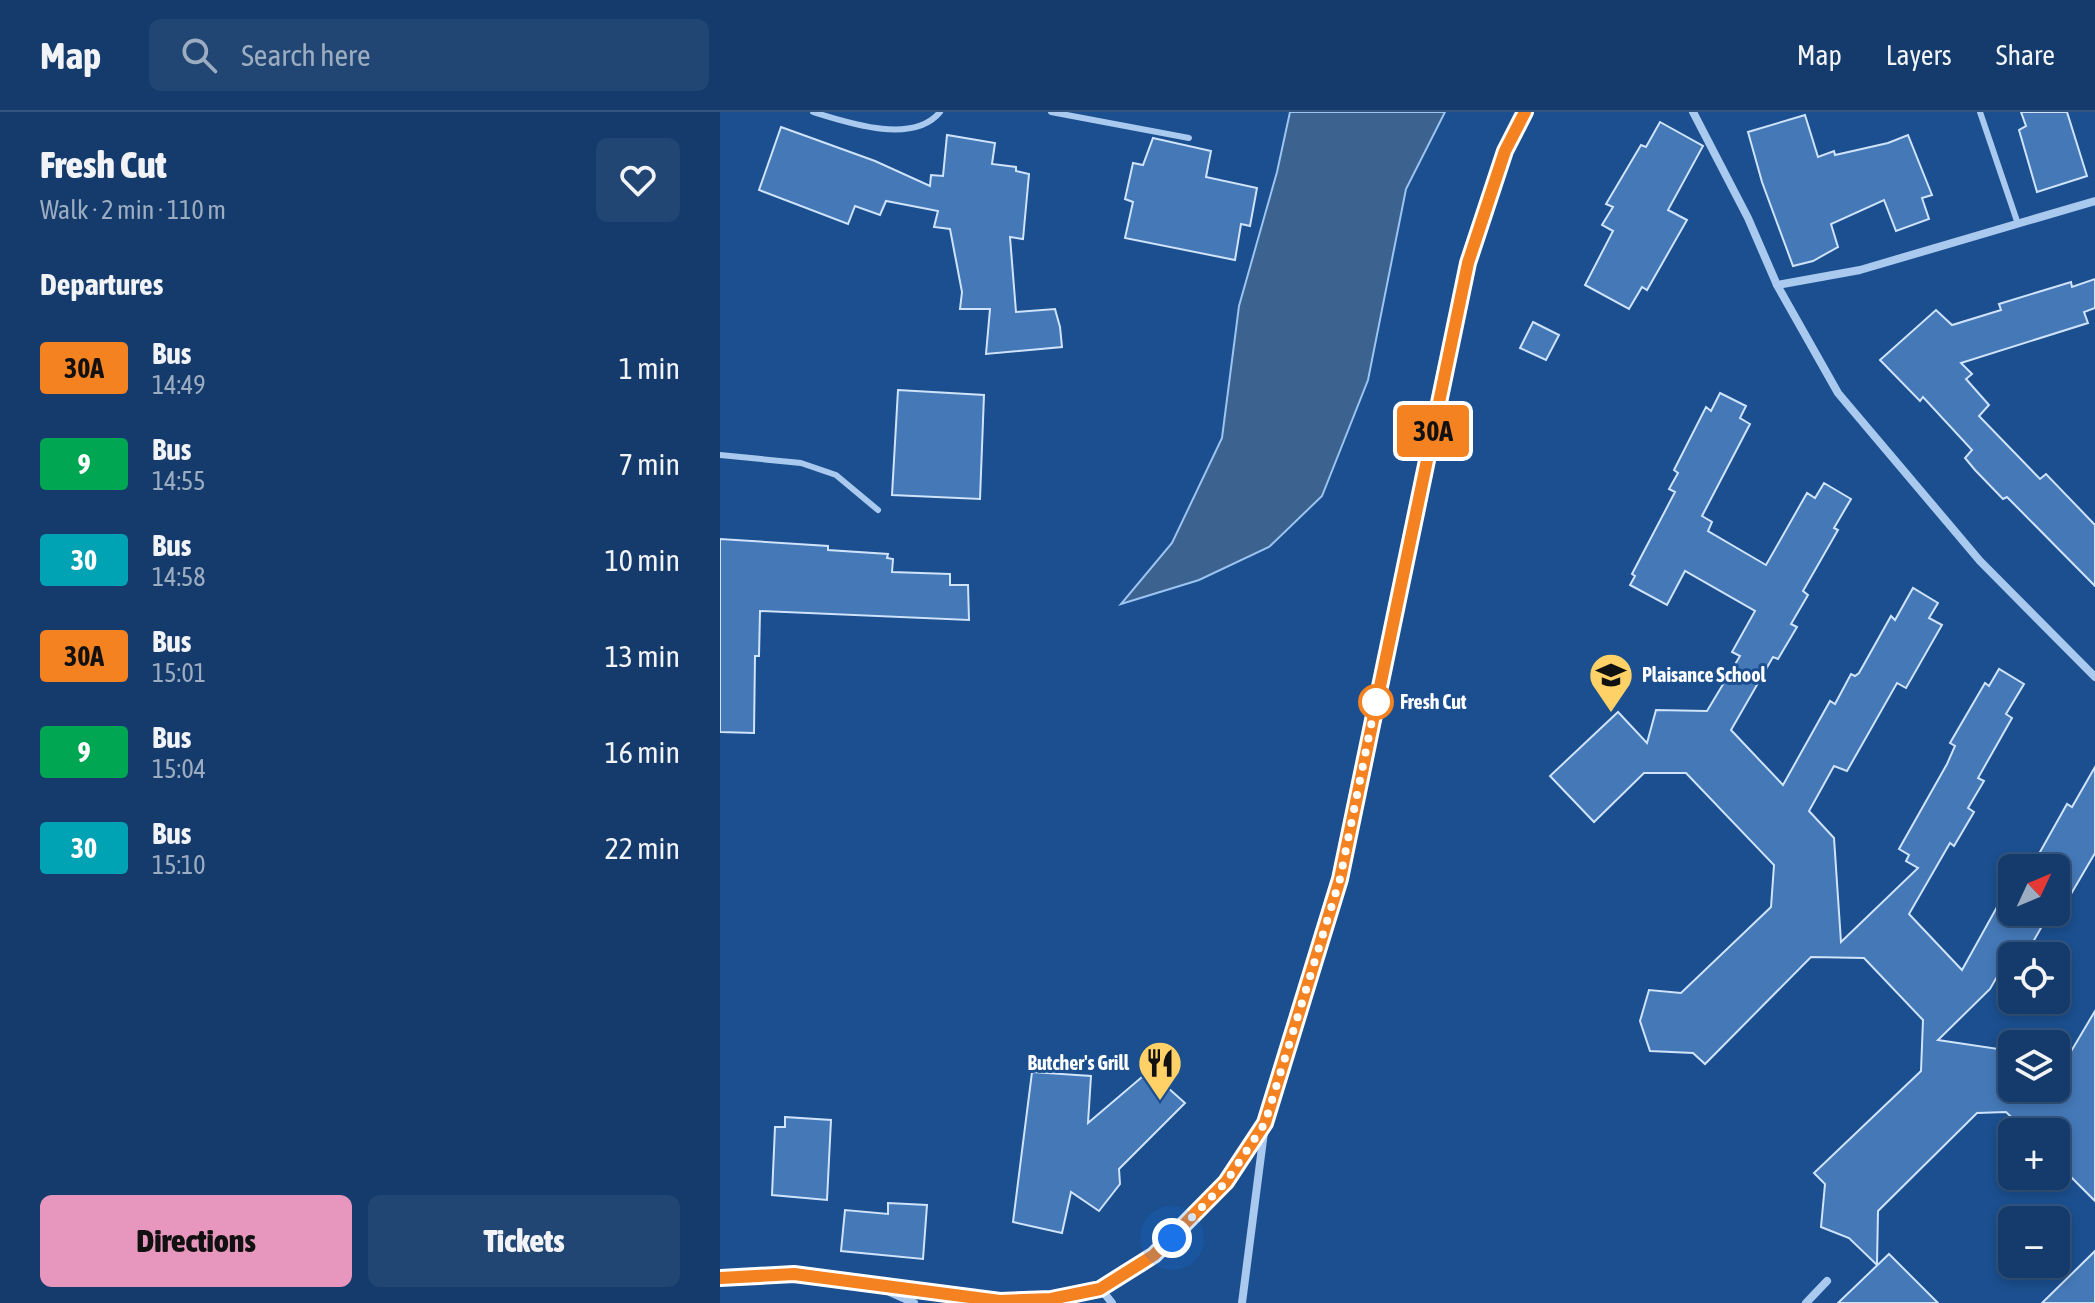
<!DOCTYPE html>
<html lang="en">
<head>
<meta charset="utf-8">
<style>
	body { margin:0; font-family:"Asap Condensed",sans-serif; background:#214673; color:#f1f3f6; height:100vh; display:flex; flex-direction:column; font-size:30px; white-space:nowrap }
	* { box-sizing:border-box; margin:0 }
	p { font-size:26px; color:#9dadc1 }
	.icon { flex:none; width:44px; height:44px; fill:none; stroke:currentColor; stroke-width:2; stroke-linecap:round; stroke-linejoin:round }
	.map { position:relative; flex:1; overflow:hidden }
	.sheet { display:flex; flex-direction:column; background:#143b6b; width:720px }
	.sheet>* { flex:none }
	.badge { padding:0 16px; border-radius:6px; font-size:28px; line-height:52px }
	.needle { width:52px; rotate:46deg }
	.controls { position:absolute; left:1278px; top:742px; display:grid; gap:16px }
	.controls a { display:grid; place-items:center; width:72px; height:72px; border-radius:12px; background:#143b6b; box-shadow:0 4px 12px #0003,0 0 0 2px #33557e; font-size:40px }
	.you { position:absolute; width:40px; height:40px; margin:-20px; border:6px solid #fff; border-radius:50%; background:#1a73e8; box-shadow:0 0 0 12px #1a73e833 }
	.map>.badge { position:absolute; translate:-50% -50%; box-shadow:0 0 0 4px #fff }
	h2 { padding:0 40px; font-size:30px; line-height:72px }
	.round { display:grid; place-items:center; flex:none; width:84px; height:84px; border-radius:12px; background:#214673 }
	.head { display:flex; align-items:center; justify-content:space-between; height:136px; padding:0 40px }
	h1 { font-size:38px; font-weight:800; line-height:60px }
	.button { display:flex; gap:16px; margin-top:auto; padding:16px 40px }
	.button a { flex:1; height:92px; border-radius:12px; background:#e797bd; color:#111; font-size:32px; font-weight:800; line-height:92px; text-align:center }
	.button a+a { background:#214673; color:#f1f3f6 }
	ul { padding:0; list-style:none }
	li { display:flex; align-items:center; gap:24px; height:96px; padding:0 40px }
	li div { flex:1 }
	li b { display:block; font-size:30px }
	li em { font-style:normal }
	li .badge { min-width:88px; font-weight:700; text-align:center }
	header { display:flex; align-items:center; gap:48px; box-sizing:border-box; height:112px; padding:0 40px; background:#143b6b; border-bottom:2px solid #33557e }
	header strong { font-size:38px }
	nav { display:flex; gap:44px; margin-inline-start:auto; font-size:28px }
	.search { width:560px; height:72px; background:#214673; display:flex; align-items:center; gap:20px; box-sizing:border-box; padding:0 28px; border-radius:12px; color:#9dadc1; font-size:30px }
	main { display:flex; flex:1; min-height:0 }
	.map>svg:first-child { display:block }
</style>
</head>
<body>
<header>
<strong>Map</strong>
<div class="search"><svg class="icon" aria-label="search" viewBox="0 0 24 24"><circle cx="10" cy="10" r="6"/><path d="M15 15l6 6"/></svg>Search here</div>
<nav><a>Map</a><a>Layers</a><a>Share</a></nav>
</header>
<main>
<section class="sheet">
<div class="head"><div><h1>Fresh Cut</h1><p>Walk · 2 min · 110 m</p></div><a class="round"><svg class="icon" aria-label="heart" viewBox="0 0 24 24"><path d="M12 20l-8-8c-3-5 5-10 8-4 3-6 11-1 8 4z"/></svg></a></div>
<h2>Departures</h2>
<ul>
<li><span class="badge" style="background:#f58220;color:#111">30A</span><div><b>Bus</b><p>14:49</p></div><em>1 min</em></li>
<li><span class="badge" style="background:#00a651;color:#fff">9</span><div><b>Bus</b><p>14:55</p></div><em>7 min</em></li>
<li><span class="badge" style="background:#00a3b4;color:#fff">30</span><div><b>Bus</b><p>14:58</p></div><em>10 min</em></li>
<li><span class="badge" style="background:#f58220;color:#111">30A</span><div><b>Bus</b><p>15:01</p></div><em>13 min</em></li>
<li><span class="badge" style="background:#00a651;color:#fff">9</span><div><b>Bus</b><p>15:04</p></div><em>16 min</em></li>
<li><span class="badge" style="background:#00a3b4;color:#fff">30</span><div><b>Bus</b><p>15:10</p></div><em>22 min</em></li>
</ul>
<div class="button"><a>Directions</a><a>Tickets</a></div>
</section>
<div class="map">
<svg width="1375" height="1191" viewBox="0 0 1375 1191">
	<rect width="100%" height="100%" fill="#1b4f8f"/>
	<!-- water -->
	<polygon fill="#3c6290" stroke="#9cc4f0" stroke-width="2" points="570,0 725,0 686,77 648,268 602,384 549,435 479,468 401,492 452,431 502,326 519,194 557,60"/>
	<!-- building -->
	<g fill="#4478b7" stroke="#cfe3fa" stroke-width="2">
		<polygon points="1301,0 1347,0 1367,64 1317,80 1299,18 1306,14"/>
		<polygon points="1085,3 1098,45 1114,39 1115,43 1168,31 1188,23 1212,83 1202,86 1209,107 1176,119 1164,88 1111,112 1118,135 1093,149 1073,154 1042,70 1028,20"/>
		<polygon points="940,10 983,34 948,98 967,108 927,178 922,175 909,197 865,173 893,119 882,113 893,95 886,92 921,33 926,35"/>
		<polygon points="61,15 155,49 210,74 211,63 223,64 227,23 275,31 272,52 296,55 296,59 309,62 303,127 290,125 296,200 335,197 340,215 342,235 266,242 270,197 240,197 242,180 230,117 214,115 218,99 166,89 160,103 135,94 128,112 39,78"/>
		<polygon points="433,26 491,39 486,65 537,76 530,114 521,112 515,148 405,126 413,90 405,87 413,51 423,53"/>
		<polygon points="1375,167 1375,196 1364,200 1368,211 1241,251 1252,262 1246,267 1269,293 1259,304 1320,367 1326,362 1375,413 1375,474 1287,385 1283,387 1255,358 1245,346 1252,338 1203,285 1200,289 1160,248 1216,198 1232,213 1281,198 1279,192 1351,170 1352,175"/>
		<polygon points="813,210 839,223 826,248 800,236"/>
		<polygon points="178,278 264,283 260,387 172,383"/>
		<polygon points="1000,281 1026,294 1020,306 1030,312 982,404 992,410 988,419 1046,453 1087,381 1095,386 1104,371 1131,387 1114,416 1118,418 1083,479 1088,483 1071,512 1077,515 1058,547 1053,545 1011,618 1063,673 1110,589 1115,592 1131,562 1135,564 1139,561 1171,504 1175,508 1193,476 1218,491 1209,506 1222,513 1186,576 1177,571 1127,659 1114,654 1089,699 1114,726 1121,830 1198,756 1186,749 1189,743 1179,737 1227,652 1235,634 1230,631 1265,571 1269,574 1279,557 1304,572 1286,602 1292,606 1258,666 1264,669 1248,696 1254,700 1234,734 1230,731 1189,802 1242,858 1292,768 1292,800 1330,800 1305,844 1289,844 1270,877 1218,928 1292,939 1292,976 1336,976 1336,954 1340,958 1375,899 1375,1089 1336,1050 1336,1020 1307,1020 1286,1000 1257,1001 1158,1099 1157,1153 1129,1126 1101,1115 1105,1072 1094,1061 1201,959 1203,908 1144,846 1091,845 985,952 973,941 930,939 920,909 929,878 961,881 1051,795 1054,753 966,661 924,661 874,710 830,664 898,600 927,631 936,598 987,599 1020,544 1012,540 1035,499 965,459 947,493 910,473 915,464 912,462 955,380 949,377 958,361 954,358 986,295 991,299"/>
		<polygon points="0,427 108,434 108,438 168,442 167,446 173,447 172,460 230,462 230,473 248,473 249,508 40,499 39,544 35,544 34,621 0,620"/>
		<polygon points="1375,655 1375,741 1348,787 1340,782 1336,790 1336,756 1311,756 1347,692 1352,695"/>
		<polygon points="429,959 465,991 399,1057 400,1072 379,1099 351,1080 342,1121 293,1110 312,960 371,964 368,1011"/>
		<polygon points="65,1005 111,1008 107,1088 52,1083 55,1015 65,1015"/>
		<polygon points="168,1091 207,1093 203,1147 121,1139 125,1098 168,1102"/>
		<polygon points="1375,1139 1375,1191 1322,1191"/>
		<polygon points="1169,1142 1218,1191 1118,1191"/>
	</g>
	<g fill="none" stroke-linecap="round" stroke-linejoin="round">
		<!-- service -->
		<g stroke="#a9c9ee" stroke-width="6">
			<path d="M93,0C128,11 193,33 220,0"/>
			<polyline points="331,0 469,26"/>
			<polyline points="1260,0 1298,112"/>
			<polyline points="0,343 81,351 116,363 158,398"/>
		</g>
		<!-- minor -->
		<g stroke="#a9c9ee" stroke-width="8">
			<polyline points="973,0 1028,106 1057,173 1140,158 1375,89"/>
			<polyline points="1057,173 1118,281 1260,449 1375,565"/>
			<polyline points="381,1177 392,1191"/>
			<polyline points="170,1180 194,1191"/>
			<polyline points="522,1191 544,1020"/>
			<polyline points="1086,1191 1107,1169"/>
		</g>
		<!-- secondary -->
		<polyline stroke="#d6e6fa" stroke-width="16" points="0,1166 74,1162 280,1189 331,1187 380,1177 434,1143 506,1070 545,1011 620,767 748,151 785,39 805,0"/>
	</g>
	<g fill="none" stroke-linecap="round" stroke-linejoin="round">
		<!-- line casing -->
		<g stroke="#fff" stroke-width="18">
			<polyline id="line" points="0,1166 74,1162 280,1189 331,1187 380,1177 434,1143 506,1070 545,1011 620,767 748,151 785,39 805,0"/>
		</g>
		<!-- line -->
		<use href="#line" stroke="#f58220" stroke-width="12"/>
		<!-- walk -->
		<polyline stroke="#fff" stroke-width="8" stroke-dasharray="0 14.4" points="452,1126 506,1070 545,1011 620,767 657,584 656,590"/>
	</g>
	<!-- icons -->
	<defs>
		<g id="school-pin" transform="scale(2.3)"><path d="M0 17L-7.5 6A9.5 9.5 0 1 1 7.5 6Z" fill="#ffd166" stroke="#1b4f8f"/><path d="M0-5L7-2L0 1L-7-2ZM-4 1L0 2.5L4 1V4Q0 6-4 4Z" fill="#111"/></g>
		<g id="restaurant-pin" transform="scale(2.3)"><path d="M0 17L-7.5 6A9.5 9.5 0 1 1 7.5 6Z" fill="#ffd166" stroke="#1b4f8f"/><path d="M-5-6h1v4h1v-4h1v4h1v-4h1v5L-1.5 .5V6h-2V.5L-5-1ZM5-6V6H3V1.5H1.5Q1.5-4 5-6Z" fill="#111"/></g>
	</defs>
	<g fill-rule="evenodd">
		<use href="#school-pin" x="891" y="563"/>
		<use href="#restaurant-pin" x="440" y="951"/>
	</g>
	<!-- markers -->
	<circle fill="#fff" stroke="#f58220" stroke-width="4" cx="656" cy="590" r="16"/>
	<g text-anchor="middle" stroke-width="6" stroke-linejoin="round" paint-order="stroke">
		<!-- poi labels -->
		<g font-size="20" font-weight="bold" fill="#fff" stroke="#1b4f8f" text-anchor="start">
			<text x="922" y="570">Plaisance School</text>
			<text x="409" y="958" text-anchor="end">Butcher's Grill</text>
		</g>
		<!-- stop labels -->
		<g font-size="20" font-weight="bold" fill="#fff" stroke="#1b4f8f" text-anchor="start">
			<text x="680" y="597">Fresh Cut</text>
		</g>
	</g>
</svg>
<div class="controls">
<a><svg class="needle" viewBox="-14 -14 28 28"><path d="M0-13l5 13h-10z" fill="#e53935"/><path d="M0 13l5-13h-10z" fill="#9dadc1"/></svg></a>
<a><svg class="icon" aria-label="locate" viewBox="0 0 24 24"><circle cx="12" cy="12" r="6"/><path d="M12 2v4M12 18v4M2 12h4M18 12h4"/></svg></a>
<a><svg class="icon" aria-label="layers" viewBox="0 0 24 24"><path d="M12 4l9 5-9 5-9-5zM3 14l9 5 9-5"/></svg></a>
<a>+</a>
<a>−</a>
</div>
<div class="you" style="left:452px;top:1126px"></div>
<b class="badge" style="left:713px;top:319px;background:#f58220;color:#111">30A</b>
</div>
</main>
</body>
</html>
